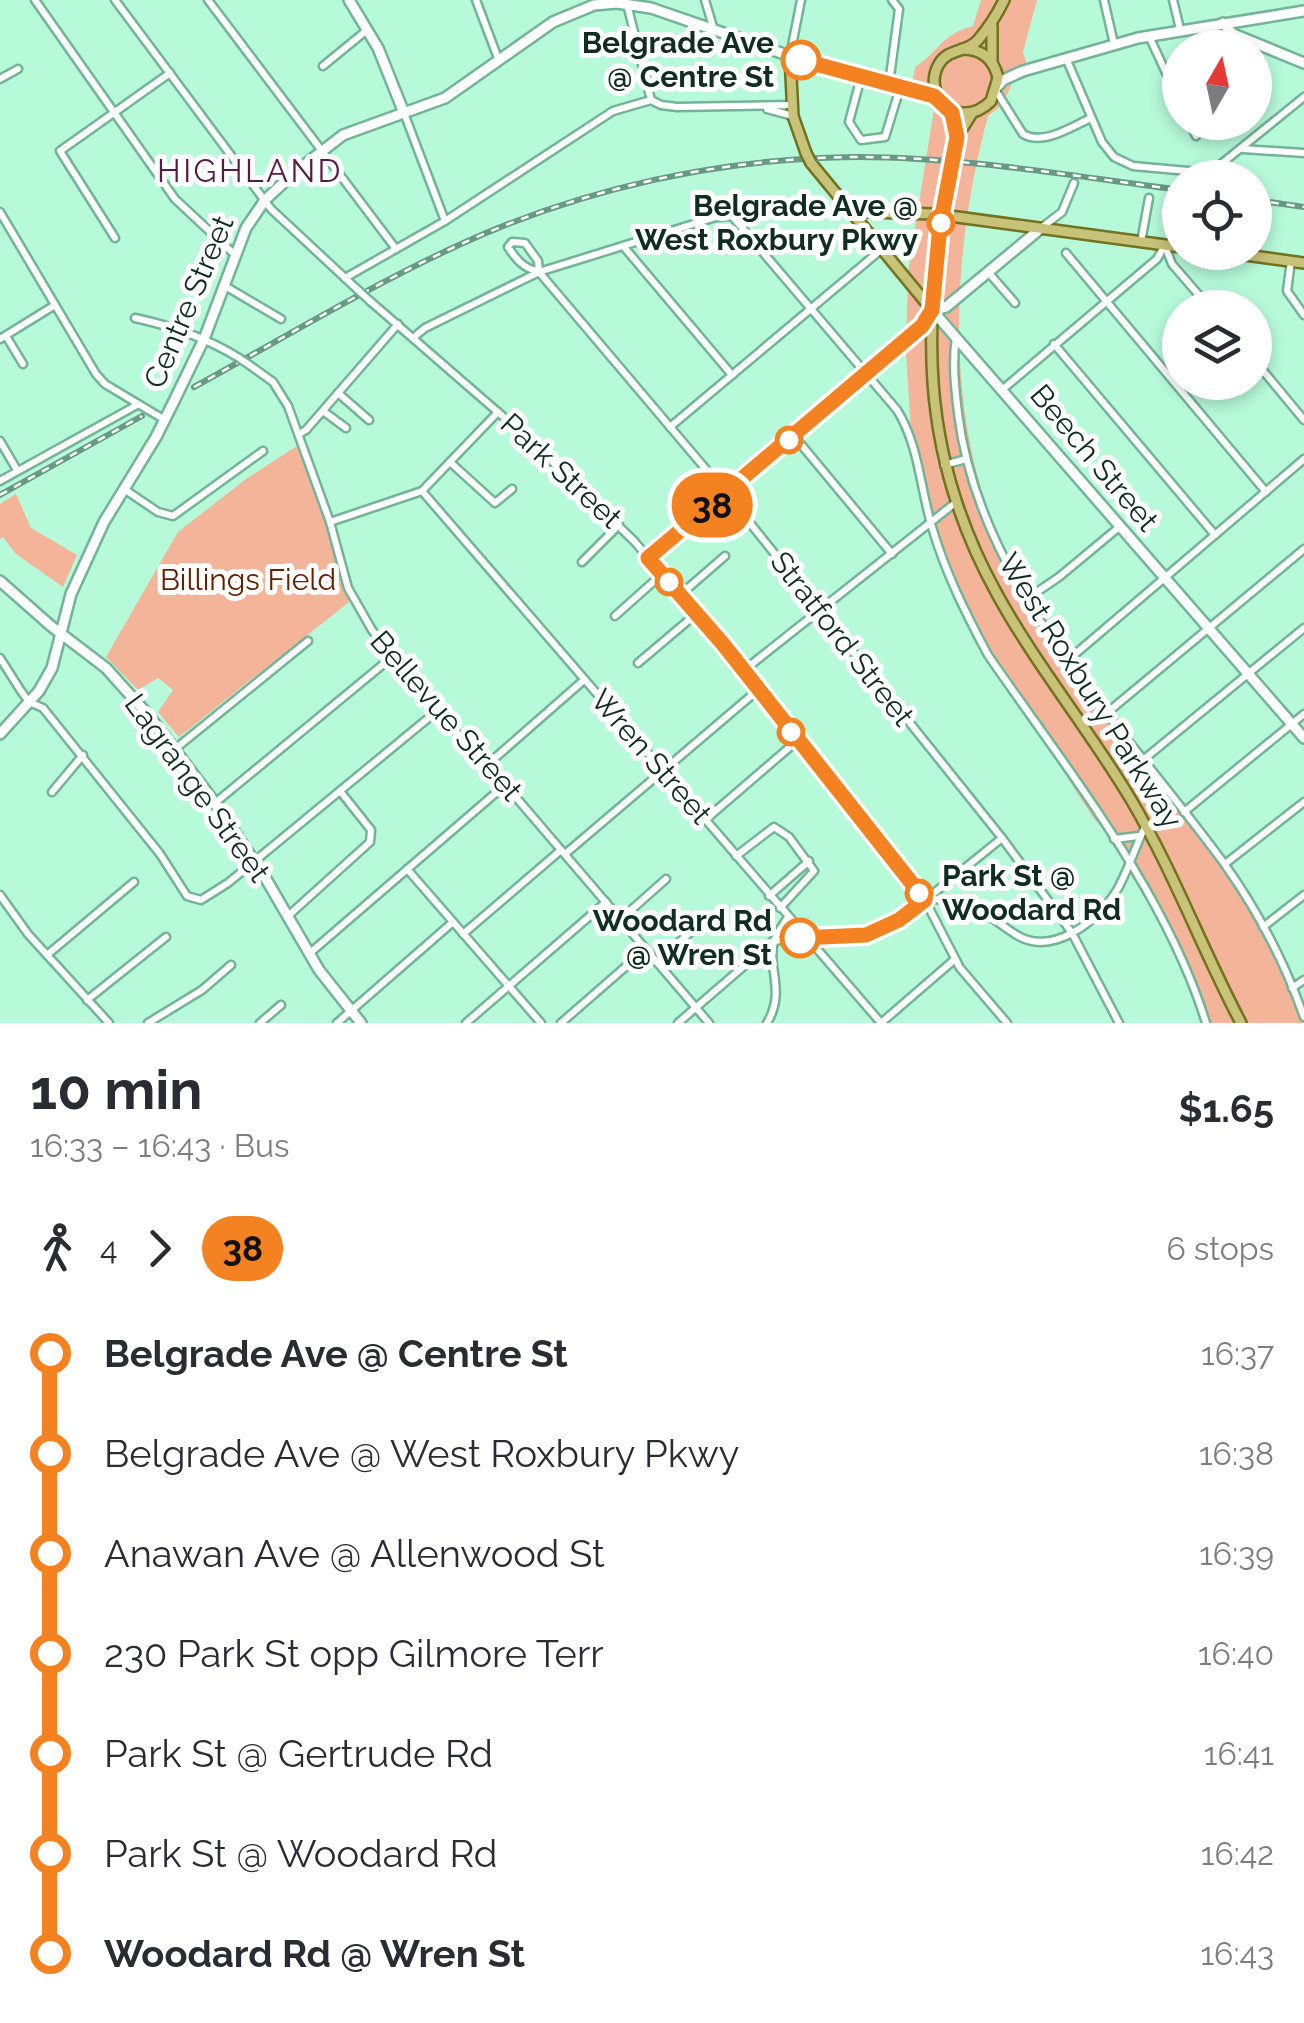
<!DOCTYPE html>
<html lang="en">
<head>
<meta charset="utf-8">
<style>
	body { margin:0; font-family:Raleway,sans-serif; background:#f2f2f3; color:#2b2b33; height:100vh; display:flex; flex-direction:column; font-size:38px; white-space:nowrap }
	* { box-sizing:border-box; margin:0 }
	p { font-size:32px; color:#7c7c81 }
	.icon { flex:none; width:55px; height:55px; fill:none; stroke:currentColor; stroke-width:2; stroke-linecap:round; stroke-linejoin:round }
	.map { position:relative; height:1023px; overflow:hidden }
	.drawer { display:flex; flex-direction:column; background:#fff; flex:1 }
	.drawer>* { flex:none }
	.badge { padding:0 20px; border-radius:32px; font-size:35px; line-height:65px }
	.needle { width:65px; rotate:9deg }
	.controls { position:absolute; left:1162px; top:30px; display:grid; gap:20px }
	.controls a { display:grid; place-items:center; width:110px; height:110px; border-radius:50%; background:#fff; box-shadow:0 5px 15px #0003; font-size:50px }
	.map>.badge { position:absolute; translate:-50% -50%; box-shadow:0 0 0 5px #fff }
	.legs { display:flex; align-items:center; gap:15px; height:110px; padding:0 30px; font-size:32px }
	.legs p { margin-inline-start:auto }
	.overview { display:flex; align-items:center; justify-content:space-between; height:170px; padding:0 30px }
	h1 { font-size:55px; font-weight:700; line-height:75px }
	ul { padding:0 30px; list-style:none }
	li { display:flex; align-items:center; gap:35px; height:100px; font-size:38px }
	li i { display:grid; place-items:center; width:15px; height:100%; margin:0 12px; background:currentColor }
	li i::after { content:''; width:25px; height:25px; margin:-12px; border:8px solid; border-radius:50%; background:#fff }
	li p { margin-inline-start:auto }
	li:first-child i { background:linear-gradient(#0000 50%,currentColor 0) }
	li:last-child i { background:linear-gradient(currentColor 50%,#0000 0) }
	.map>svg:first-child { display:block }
</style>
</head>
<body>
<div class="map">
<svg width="1304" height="1023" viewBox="0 0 1304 1023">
	<rect width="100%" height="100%" fill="#b6fad9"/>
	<!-- green -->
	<g fill="#f4b49a">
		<path d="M981,0H1037L1023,52L1030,75L1012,83L1003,104L988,116C953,246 944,399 994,526C1002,547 1016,566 1027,585C1051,627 1075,668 1105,706C1153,769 1207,824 1247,893C1269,932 1304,978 1304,1023H1206L1200,1001L1155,912L1130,874L1115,841L1094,819L972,628L936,536L926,521L920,495L918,457L911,432L906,353L908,272L935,103L910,95L915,67C939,52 940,35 973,26Z"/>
		<polygon points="297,446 331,535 336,567 349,602 179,737 158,712 173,690 158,678 138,690 106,657 178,532 246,479"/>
		<polygon points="16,494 31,528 77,555 63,587 16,554 3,537 0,539 0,504"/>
	</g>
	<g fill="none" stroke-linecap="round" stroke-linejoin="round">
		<!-- street casing -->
		<g stroke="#73b496" stroke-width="11">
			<g id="street">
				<polyline points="35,0 175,199 234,254"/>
				<polyline points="115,0 271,209 359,291"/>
				<polyline points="208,0 396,249"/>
				<polyline points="476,0 499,61"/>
				<polyline points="705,0 714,30"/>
				<polyline points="1104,0 1114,44"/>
				<polyline points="1173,0 1180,29"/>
				<polyline points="627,4 651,100"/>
				<polyline points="1149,36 1180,103"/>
				<polyline points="790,56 801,0"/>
				<polyline points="1066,58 1102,142 1114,157 1133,166 1210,173 1304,97"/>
				<polyline points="323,66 367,30"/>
				<polyline points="861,77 849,122 861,140 885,137 900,88"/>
				<polyline points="0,79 18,69"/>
				<polyline points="889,84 899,9 892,0"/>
				<path d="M996,91L1023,134C1043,146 1071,127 1091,118"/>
				<polyline points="651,100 661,105 677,107 792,105"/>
				<polyline points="767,109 793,116"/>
				<polyline points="1189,122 1196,136"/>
				<polyline points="1243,149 1304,153"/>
				<polyline points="0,212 96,374 105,384 165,420"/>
				<polyline points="445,221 613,111 651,100"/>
				<polyline points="1041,228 1062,212 1074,183"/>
				<polyline points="115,238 60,151 170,73"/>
				<polyline points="1141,242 1149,198"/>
				<polyline points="1165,246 1172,264 1210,308"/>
				<polyline points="624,247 732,375"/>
				<polyline points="1066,253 1266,492"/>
				<polyline points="1291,261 1287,291 1304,315"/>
				<path d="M537,271C523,268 516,259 508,247L512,242L525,243L538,261L539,272L726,493L1002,838L1072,933L1119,1023"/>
				<polyline points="988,272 1015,303"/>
				<polyline points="345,278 445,221 404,113"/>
				<polyline points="225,286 281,319"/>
				<polyline points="370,301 530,440 634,541 723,644 894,860 928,906 960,968 1007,1023"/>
				<path d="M135,318C172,326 207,338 239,358"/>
				<polyline points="6,336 23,364"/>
				<path d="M956,337C952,363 955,388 958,413C979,588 1124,726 1223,862C1256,908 1285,963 1304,1017"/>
				<path d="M413,338L425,328L539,272L716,217L732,216L897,410C919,445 920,488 932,527C945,572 966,614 988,655C1065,767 1166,892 1206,1023"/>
				<polyline points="0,339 55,305"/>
				<polyline points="1054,344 1215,535"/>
				<polyline points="1255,361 1304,420"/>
				<polyline points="248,364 273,382 288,406 330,522 348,588 372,630 412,684 520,802 709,1023"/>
				<polyline points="1003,389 1157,259 1165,245"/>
				<polyline points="338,393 369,420"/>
				<polyline points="323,411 346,428"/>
				<polyline points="670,427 882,249"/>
				<polyline points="299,434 306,430 398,324"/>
				<polyline points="794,436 892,554"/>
				<polyline points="0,441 17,470"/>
				<polyline points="450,462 495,503 512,489"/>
				<polyline points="944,465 966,459"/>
				<polyline points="0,481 137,405"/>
				<polyline points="124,489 158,512 173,516 263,451"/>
				<polyline points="422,491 881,1023"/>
				<polyline points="330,522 422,491 498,412"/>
				<polyline points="648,558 922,327 932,310"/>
				<polyline points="582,562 619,525"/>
				<polyline points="680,595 725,556"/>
				<polyline points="1028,598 1059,577 1118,528"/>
				<polyline points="615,616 662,574"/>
				<polyline points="0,658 21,691 29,702 43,708 160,854 187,896 201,900 228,883 437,711"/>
				<polyline points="1067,661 1304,459"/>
				<polyline points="638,663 696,614"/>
				<polyline points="743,671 955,503"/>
				<polyline points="1108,712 1304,549"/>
				<polyline points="175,749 308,641"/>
				<polyline points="1143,760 1304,628"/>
				<polyline points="487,765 584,680"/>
				<polyline points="52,792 83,755"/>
				<polyline points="215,803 392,657"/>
				<polyline points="1184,812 1304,714"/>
				<polyline points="705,820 798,740"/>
				<polyline points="1114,839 1139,836"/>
				<polyline points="565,854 758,690"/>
				<polyline points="736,856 774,827 789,837 814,871 780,908"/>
				<polyline points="1225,864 1304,802"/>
				<polyline points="407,869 541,1023"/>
				<polyline points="0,895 28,934 109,1023"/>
				<polyline points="769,896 809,861"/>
				<path d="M926,900C971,895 981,912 1015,934C1052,958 1098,921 1117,890C1128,871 1135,847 1145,827"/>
				<polyline points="288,916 370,842 371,830 340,791"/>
				<polyline points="621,919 666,879"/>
				<polyline points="1263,927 1304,895"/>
				<polyline points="463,934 561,850"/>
				<polyline points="310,953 505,785"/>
				<polyline points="47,955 134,882"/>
				<polyline points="657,962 703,921"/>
				<polyline points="1292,988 1304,980"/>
				<polyline points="87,1000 166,937"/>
				<polyline points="148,1023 202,990 231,965"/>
				<polyline points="260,1023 281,1005"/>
				<polyline points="337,1023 453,922"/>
				<polyline points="466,1023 606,902"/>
				<polyline points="561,1023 646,949"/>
				<polyline points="678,1023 773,941 807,937 845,938 884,928 913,910 1002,838"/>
				<path d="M767,1023C787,990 765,965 775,939C777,932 784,924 788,917"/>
				<polyline points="881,1023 954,960"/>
			</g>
		</g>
		<!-- secondary casing -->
		<g stroke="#73b496" stroke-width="14">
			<g id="secondary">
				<polyline points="349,0 378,48 404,113"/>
				<polyline points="1223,23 1233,34 1304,63"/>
				<polyline points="997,87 1003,80 1023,71 1138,38 1304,11"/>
				<polyline points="932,310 1304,738"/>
				<polyline points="932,310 946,307 1040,229"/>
				<polyline points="0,581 51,626 106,668 149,716 215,803 266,879 319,970 361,1023"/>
				<polyline points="0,734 39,691 52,668 71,594 104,522 156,437 175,399 204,339 246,228 265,200 294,173 343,135 445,98 553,22 594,5 617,3 651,8 790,56"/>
			</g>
		</g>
		<!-- primary casing -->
		<g stroke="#717320" stroke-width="14">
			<g id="primary">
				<path d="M962,49C982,49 994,59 998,78L991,101C983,109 974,114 962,113C939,110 927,84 939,64C948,48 967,53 978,40C989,27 997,15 1004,0"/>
				<polyline points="992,60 992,26"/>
				<polyline points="806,153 793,116 790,56 937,97"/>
				<polyline points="953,155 957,137 972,113"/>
				<polyline points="811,163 932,310"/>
				<path d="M951,165C922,321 917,450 997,594C1036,665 1088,728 1130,798C1173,870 1202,949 1241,1023"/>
				<polyline points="849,208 866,212 935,214 1180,247"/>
				<polyline points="1223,252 1304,263"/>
			</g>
		</g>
		<!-- street -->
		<use href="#street" stroke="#fff" stroke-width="6"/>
		<!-- secondary -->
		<use href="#secondary" stroke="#fff" stroke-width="9"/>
		<!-- primary -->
		<use href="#primary" stroke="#c9c279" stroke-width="9"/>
		<!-- rail casing -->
		<g stroke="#689982" stroke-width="6">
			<g id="rail">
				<polyline points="1255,200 1304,207"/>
				<path d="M194,387C282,339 369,286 461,244C584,188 721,158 857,157C965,157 1073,176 1180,190"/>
				<polyline points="0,495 142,416"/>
			</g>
		</g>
		<!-- rail -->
		<use href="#rail" stroke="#fff" stroke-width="2.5" stroke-dasharray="8" stroke-linecap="butt"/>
		<!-- street-bridge casing -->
		<g stroke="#73b496" stroke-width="11" stroke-linecap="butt">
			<g id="street-bridge">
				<polyline points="359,291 370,301"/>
				<polyline points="239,358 248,364"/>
			</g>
		</g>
		<!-- primary-bridge casing -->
		<g stroke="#717320" stroke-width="14" stroke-linecap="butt">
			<g id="primary-bridge">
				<polyline points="806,153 811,163"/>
				<polyline points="951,165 953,155"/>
			</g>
		</g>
		<!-- street-bridge -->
		<use href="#street-bridge" stroke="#fff" stroke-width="6"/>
		<!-- primary-bridge -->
		<use href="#primary-bridge" stroke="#c9c279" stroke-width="9"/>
	</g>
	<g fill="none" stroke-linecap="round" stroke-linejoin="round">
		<!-- line-1 casing -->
		<g stroke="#fff" stroke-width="22">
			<polyline id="line-1" points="800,938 866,935 899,920 925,900 723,644 648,558 922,326 932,310 940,226 957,137 952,113 934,96 801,60"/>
		</g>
		<!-- line-1 -->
		<use href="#line-1" stroke="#f58220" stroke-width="15"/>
	</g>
	<!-- markers -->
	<g fill="#fff" stroke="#f58220" stroke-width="5">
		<circle cx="801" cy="60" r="18"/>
		<circle cx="941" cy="223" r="12"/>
		<circle cx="789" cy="440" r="12"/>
		<circle cx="669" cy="582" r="12"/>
		<circle cx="791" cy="732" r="12"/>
		<circle cx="919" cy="893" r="12"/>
		<circle cx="800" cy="938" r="18"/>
	</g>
	<g text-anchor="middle" stroke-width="10" stroke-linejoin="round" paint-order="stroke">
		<!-- stop labels -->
		<g font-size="30" font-weight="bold" fill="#112d21" stroke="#fff" text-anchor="end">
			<text x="774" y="53">Belgrade Ave<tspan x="774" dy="34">@ Centre St</tspan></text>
			<text x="918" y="216">Belgrade Ave @<tspan x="918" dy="34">West Roxbury Pkwy</tspan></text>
			<text x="942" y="886" text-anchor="start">Park St @<tspan x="942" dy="34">Woodard Rd</tspan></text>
			<text x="772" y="931">Woodard Rd<tspan x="772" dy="34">@ Wren St</tspan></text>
		</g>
		<!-- street labels -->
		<g font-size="30" fill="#112d21" stroke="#fff">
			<text transform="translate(189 302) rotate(-67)" y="10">Centre Street</text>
			<text transform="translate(1094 458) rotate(50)" y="10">Beech Street</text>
			<text transform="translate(561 471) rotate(43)" y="10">Park Street</text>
			<text transform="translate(842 639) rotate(52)" y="10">Stratford Street</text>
			<text transform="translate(1090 691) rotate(58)" y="10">West Roxbury Parkway</text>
			<text transform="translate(446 716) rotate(49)" y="10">Bellevue Street</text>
			<text transform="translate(651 757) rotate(49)" y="10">Wren Street</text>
			<text transform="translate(197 788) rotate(54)" y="10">Lagrange Street</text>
		</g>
		<!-- park labels -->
		<g font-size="30" fill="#612100" stroke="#fff">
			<text x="248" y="590">Billings Field</text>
		</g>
		<!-- neighbourhood labels -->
		<g font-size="32" letter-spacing="2.5" fill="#561b42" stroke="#fff">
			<text x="250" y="182">HIGHLAND</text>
		</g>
	</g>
</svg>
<div class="controls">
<a><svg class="needle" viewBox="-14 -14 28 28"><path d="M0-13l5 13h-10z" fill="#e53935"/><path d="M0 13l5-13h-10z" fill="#7c7c81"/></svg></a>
<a><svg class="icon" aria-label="locate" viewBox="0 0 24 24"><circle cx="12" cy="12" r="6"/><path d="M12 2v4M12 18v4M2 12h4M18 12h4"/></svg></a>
<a><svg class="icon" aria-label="layers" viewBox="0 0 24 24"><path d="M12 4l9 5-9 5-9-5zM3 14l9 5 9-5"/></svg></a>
</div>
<b class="badge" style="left:712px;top:505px;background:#f58220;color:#111">38</b>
</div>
<section class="drawer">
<div class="overview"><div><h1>10 min</h1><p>16:33 – 16:43 · Bus</p></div><b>$1.65</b></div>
<div class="legs"><svg class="icon" aria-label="walk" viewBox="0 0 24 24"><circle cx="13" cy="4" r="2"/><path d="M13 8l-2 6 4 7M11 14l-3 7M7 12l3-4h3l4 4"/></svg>4<svg class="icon" aria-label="forward" viewBox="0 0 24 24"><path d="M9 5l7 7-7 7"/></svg><b class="badge" style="background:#f58220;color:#111">38</b><p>6 stops</p></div>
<ul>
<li><i style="color:#f58220"></i><b>Belgrade Ave @ Centre St</b><p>16:37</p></li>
<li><i style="color:#f58220"></i><span>Belgrade Ave @ West Roxbury Pkwy</span><p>16:38</p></li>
<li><i style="color:#f58220"></i><span>Anawan Ave @ Allenwood St</span><p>16:39</p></li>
<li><i style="color:#f58220"></i><span>230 Park St opp Gilmore Terr</span><p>16:40</p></li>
<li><i style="color:#f58220"></i><span>Park St @ Gertrude Rd</span><p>16:41</p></li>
<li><i style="color:#f58220"></i><span>Park St @ Woodard Rd</span><p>16:42</p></li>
<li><i style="color:#f58220"></i><b>Woodard Rd @ Wren St</b><p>16:43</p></li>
</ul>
</section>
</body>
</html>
